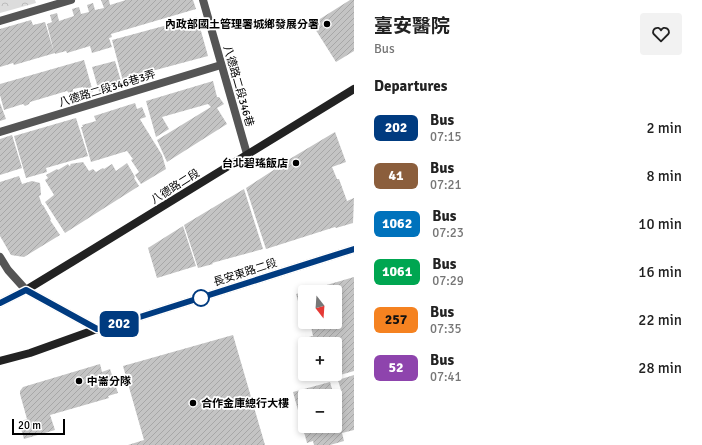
<!DOCTYPE html>
<html lang="en">
<head>
<meta charset="utf-8">
<style>
	body { margin:0; font-family:Signika,"Noto Sans TC",sans-serif; background:#f2f2f2; color:#222; height:100vh; display:flex; flex-direction:column; font-size:15px; white-space:nowrap }
	* { box-sizing:border-box; margin:0 }
	p { font-size:13px; color:#767676 }
	.icon { flex:none; width:22px; height:22px; fill:none; stroke:currentColor; stroke-width:2; stroke-linecap:round; stroke-linejoin:round }
	.map { position:relative; flex:1; overflow:hidden }
	.details { display:flex; flex-direction:column; background:#fff; width:348px }
	.details>* { flex:none }
	.badge { padding:0 8px; border-radius:6px; font-size:14px; line-height:26px }
	.needle { width:26px; rotate:163deg }
	.fabs { position:absolute; left:298px; top:285px; display:grid; gap:8px }
	.fabs a { display:grid; place-items:center; width:44px; height:44px; border-radius:4px; background:#fff; box-shadow:0 2px 6px #0003; font-size:20px }
	.scale { position:absolute; left:12px; bottom:10px; width:53px; box-sizing:border-box; padding-left:4px; border:2px solid #000; border-top:0; font-size:11px; line-height:14px; white-space:nowrap; color:#000; -webkit-text-stroke:3px #fff; paint-order:stroke }
	.map>.badge { position:absolute; translate:-50% -50%; box-shadow:0 0 0 2px #fff }
	h2 { padding:0 20px; font-size:15px; line-height:36px }
	.round { display:grid; place-items:center; flex:none; width:42px; height:42px; border-radius:4px; background:#f2f2f2 }
	.head { display:flex; align-items:center; justify-content:space-between; height:68px; padding:0 20px }
	h1 { font-size:19px; font-weight:700; line-height:30px }
	ul { padding:0; list-style:none }
	li { display:flex; align-items:center; gap:12px; height:48px; padding:0 20px }
	li div { flex:1 }
	li b { display:block; font-size:15px }
	li em { font-style:normal }
	li .badge { min-width:44px; font-weight:700; text-align:center }
	main { display:flex; flex:1; min-height:0 }
	.map>svg:first-child { display:block }
</style>
</head>
<body>
<main>
<div class="map">
<svg width="354" height="445" viewBox="0 0 354 445">
	<defs>
		<pattern id="park-crowns" width="20" height="18" patternUnits="userSpaceOnUse"><rect width="20" height="18" fill="#dcdcdc"/><path d="M2 6a3 3 0 1 1 6 0M12 15a3 3 0 1 1 6 0" fill="none" stroke="#bbb"/></pattern>
		<pattern id="building-hatch" width="6" height="6" patternUnits="userSpaceOnUse"><rect width="6" height="6" fill="#c4c4c4"/><path d="M-1 1l2-2M0 6l6-6M5 7l2-2" fill="none" stroke="#a7a7a7"/></pattern>
	</defs>
	<rect width="100%" height="100%" fill="#fff"/>
	<!-- park -->
	<polygon fill="url(#park-crowns)" points="0,0 35,0 36,3 0,13"/>
	<!-- building -->
	<g fill="url(#building-hatch)">
		<polygon points="101,0 109,0 110,5 126,0 193,0 196,9 111,34 112,37 109,38 112,47 92,53 90,46 67,53 66,51 55,54 55,53 14,65 13,63 0,67 0,29 31,20 33,25 45,22 54,52 47,24 52,22 50,15 57,13 59,21 74,16 72,9 79,7 81,14 89,12 87,5 93,3 95,10 104,8"/>
		<polygon points="350,0 354,0 354,51 336,62 312,24"/>
		<polygon points="197,17 208,56 137,75 138,82 124,85 112,40"/>
		<polygon points="84,60 93,92 85,94 83,87 73,89 73,92 69,93 67,91 30,102 29,104 25,106 23,104 4,110 0,95 0,84"/>
		<polygon points="115,61 123,88 100,95 92,67"/>
		<polygon points="213,81 217,97 219,97 224,104 217,108 227,124 167,162 157,140 211,107 208,104 162,117 169,129 156,137 146,101"/>
		<polygon points="0,103 6,119 0,121"/>
		<polygon points="135,103 137,109 142,107 146,117 140,119 141,121 162,155 166,169 141,184 135,175 139,172 131,160 133,159 127,151 91,162 81,127 83,127 82,125 96,121 94,116"/>
		<polygon points="76,118 88,156 46,168 47,172 26,178 14,136"/>
		<polygon points="335,132 346,162 332,167 337,179 339,179 347,201 354,198 353,223 336,228 335,227 266,249 246,188 283,164 283,163"/>
		<polygon points="12,135 22,168 0,175 0,139"/>
		<polygon points="83,162 89,171 93,169 96,172 103,168 104,169 112,164 116,171 127,163 135,177 134,178 139,186 65,233 45,202 54,195 45,180 48,178 46,175 57,169 58,170 68,164 69,166 71,165 70,164"/>
		<polygon points="19,176 22,184 32,181 40,183 41,195 39,196 42,205 43,205 51,219 50,220 60,235 24,257 11,255 0,236 0,182"/>
		<polygon points="244,189 263,249 212,263 213,264 198,268 184,225"/>
		<polygon points="183,226 196,266 157,278 148,248"/>
		<polygon points="354,277 354,371 326,379 325,374 335,374 335,344 305,344 305,356 300,339 313,336 310,322 335,322 335,292 305,292 305,310 301,312 296,294"/>
		<polygon points="233,335 265,445 128,445 144,440 123,366"/>
		<polygon points="100,364 102,372 110,369 118,393 108,396 109,398 50,415 55,430 24,439 19,422 27,419 20,394 20,391 23,387"/>
		<polygon points="354,375 354,430 342,433 344,441 330,445 314,445 313,441 307,443 293,392 330,382 334,396 305,396 305,426 335,426 335,396 342,394 338,380"/>
	</g>
	<g fill="none" stroke-linecap="round" stroke-linejoin="round">
		<!-- street -->
		<g stroke="#555" stroke-width="8">
			<polyline points="203,0 247,154"/>
			<polyline points="0,21 71,0"/>
			<polyline points="0,132 221,65"/>
			<polyline points="0,257 8,270 26,290"/>
		</g>
		<!-- secondary -->
		<g stroke="#222" stroke-width="8">
			<polyline points="26,290 97,329"/>
			<polyline points="0,303 26,290 72,262 354,89"/>
			<polyline points="0,361 30,353 97,329 124,322 354,249"/>
		</g>
	</g>
	<g fill="none" stroke-linecap="round" stroke-linejoin="round">
		<!-- line casing -->
		<g stroke="#fff" stroke-width="9">
			<polyline id="line" points="0,303 26,290 97,329 124,322 354,249"/>
		</g>
		<!-- line -->
		<use href="#line" stroke="#003b80" stroke-width="6"/>
	</g>
	<!-- markers -->
	<g fill="#000" stroke="#fff" stroke-width="1.5">
		<circle cx="327" cy="24" r="4"/>
		<circle cx="296" cy="163" r="4"/>
		<circle cx="79" cy="381" r="4"/>
		<circle cx="193" cy="403" r="4"/>
	</g>
	<circle fill="#fff" stroke="#003b80" stroke-width="2" cx="201" cy="298" r="8"/>
	<g text-anchor="middle" stroke-width="3.5" stroke-linejoin="round" paint-order="stroke">
		<!-- poi labels -->
		<g font-size="11" font-weight="bold" fill="#000" stroke="#fff" text-anchor="end">
			<text x="319" y="28">內政部國土管理署城鄉發展分署</text>
			<text x="288" y="167">台北碧瑤飯店</text>
			<text x="87" y="385" text-anchor="start">中崙分隊</text>
			<text x="201" y="407" text-anchor="start">合作金庫總行大樓</text>
		</g>
		<!-- street labels -->
		<g font-size="11" fill="#000" stroke="#fff">
			<text transform="translate(239 86) rotate(74)" y="4">八德路二段346巷</text>
			<text transform="translate(107 88) rotate(-17)" y="4">八德路二段346巷3弄</text>
			<text transform="translate(175 186) rotate(-32)" y="4">八德路二段</text>
			<text transform="translate(245 272) rotate(-18)" y="4">長安東路二段</text>
		</g>
	</g>
</svg>
<div class="fabs">
<a><svg class="needle" viewBox="-14 -14 28 28"><path d="M0-13l5 13h-10z" fill="#e53935"/><path d="M0 13l5-13h-10z" fill="#767676"/></svg></a>
<a>+</a>
<a>−</a>
</div>
<div class="scale">20 m</div>
<b class="badge" style="left:119px;top:324px;background:#003b80;color:#fff">202</b>
</div>
<section class="details">
<div class="head"><div><h1>臺安醫院</h1><p>Bus</p></div><a class="round"><svg class="icon" aria-label="heart" viewBox="0 0 24 24"><path d="M12 20l-8-8c-3-5 5-10 8-4 3-6 11-1 8 4z"/></svg></a></div>
<h2>Departures</h2>
<ul>
<li><span class="badge" style="background:#003b80;color:#fff">202</span><div><b>Bus</b><p>07:15</p></div><em>2 min</em></li>
<li><span class="badge" style="background:#8b5e3c;color:#fff">41</span><div><b>Bus</b><p>07:21</p></div><em>8 min</em></li>
<li><span class="badge" style="background:#0072bc;color:#fff">1062</span><div><b>Bus</b><p>07:23</p></div><em>10 min</em></li>
<li><span class="badge" style="background:#00a651;color:#fff">1061</span><div><b>Bus</b><p>07:29</p></div><em>16 min</em></li>
<li><span class="badge" style="background:#f58220;color:#111">257</span><div><b>Bus</b><p>07:35</p></div><em>22 min</em></li>
<li><span class="badge" style="background:#8e44ad;color:#fff">52</span><div><b>Bus</b><p>07:41</p></div><em>28 min</em></li>
</ul>
</section>
</main>
</body>
</html>
